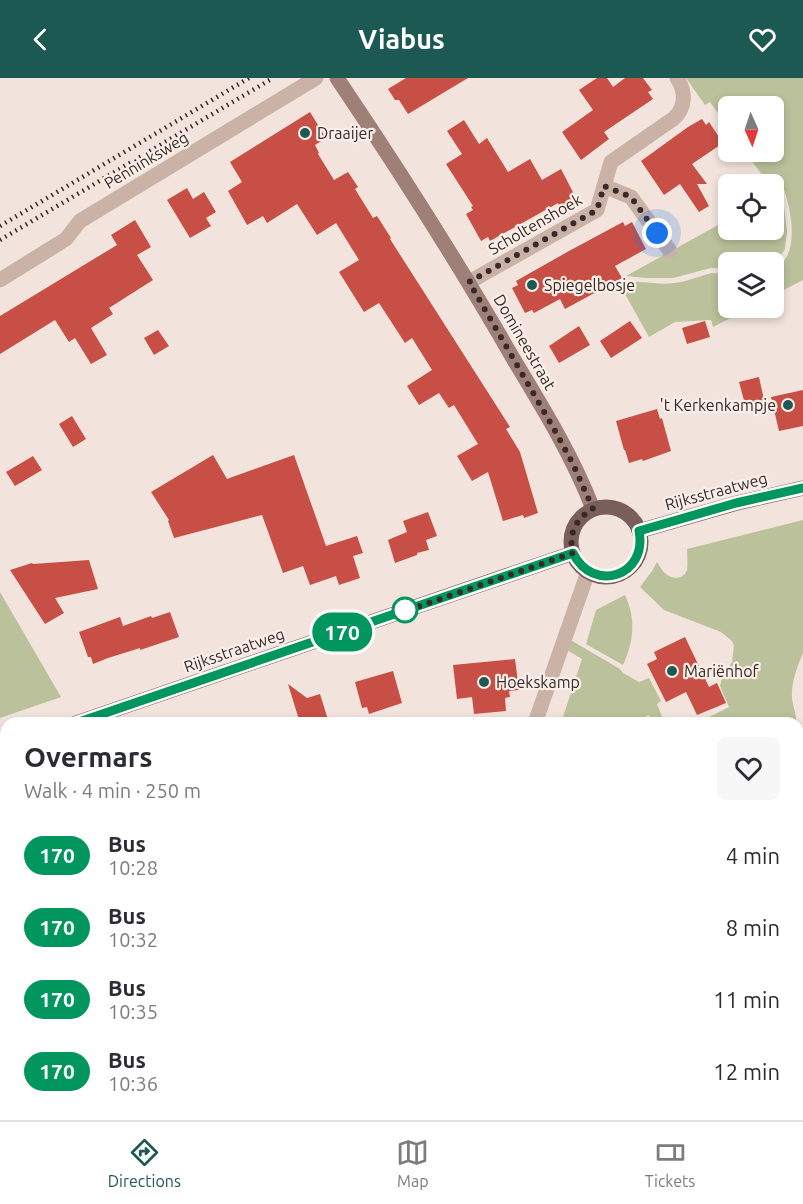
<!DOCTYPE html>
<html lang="en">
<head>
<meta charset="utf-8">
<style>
	body { margin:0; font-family:Ubuntu,sans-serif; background:#f7f7f7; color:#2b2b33; height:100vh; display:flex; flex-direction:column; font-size:22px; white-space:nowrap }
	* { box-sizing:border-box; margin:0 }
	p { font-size:20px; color:#7c7c81 }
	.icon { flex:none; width:33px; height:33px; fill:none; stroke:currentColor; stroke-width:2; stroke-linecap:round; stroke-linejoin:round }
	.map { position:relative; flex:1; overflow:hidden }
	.drawer { position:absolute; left:0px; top:639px; width:804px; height:404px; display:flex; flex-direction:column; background:#fff; border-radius:18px 18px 0 0; box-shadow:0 3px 9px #0003 }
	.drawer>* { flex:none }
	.badge { padding:0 12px; border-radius:20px; font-size:21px; line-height:39px }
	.needle { width:39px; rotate:177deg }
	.tools { position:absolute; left:718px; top:18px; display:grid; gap:12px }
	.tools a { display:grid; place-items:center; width:66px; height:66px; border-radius:9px; background:#fff; box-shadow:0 3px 9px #0003; font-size:30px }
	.you { position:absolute; width:30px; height:30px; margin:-15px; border:4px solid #fff; border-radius:50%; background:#1a73e8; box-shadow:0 0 0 9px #1a73e833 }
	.map>.badge { position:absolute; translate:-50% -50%; box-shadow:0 0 0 3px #fff }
	.round { display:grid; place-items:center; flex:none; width:63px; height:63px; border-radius:9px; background:#f7f7f7 }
	.head { display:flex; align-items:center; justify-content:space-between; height:102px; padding:0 24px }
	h1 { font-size:28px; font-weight:700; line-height:45px }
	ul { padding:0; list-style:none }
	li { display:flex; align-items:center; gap:18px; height:72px; padding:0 24px }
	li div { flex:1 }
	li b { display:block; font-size:22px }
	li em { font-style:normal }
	li .badge { min-width:66px; font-weight:700; text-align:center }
	header { display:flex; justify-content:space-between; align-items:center; height:78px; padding:0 24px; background:#1d5953; color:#fff; font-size:27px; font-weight:700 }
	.menu { display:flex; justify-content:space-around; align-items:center; height:84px; border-top:2px solid #e1e1e2; background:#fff; font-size:16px; color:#7c7c81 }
	.menu a { display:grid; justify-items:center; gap:3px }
	.menu .selected { color:#1d5953 }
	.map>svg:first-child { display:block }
</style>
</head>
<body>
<header><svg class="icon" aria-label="back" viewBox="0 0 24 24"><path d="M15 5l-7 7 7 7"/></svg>Viabus<svg class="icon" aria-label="heart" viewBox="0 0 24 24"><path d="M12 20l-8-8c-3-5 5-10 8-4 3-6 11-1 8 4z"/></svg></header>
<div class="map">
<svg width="803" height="1042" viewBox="0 0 803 1042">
	<rect width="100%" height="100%" fill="#f2e4dc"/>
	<!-- green -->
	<g fill="#bbc19b">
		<path d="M686,0H803V202L774,217V190C800,181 792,132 784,112L775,116L784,129L787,153L785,171L777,183L729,184V191L711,190L673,200H646L626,198L729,141V152H774V106H769L745,74H774V28H729V51L710,24L705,27Z"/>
		<path d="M712,195L729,196V230H750L713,249L711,242L675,244L649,259L620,207C637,200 656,208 674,205C686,204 699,198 712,195Z"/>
		<path d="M803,442V575C797,589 791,605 792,620C793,628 796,637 797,645H697L729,629L720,608L722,600L732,584L734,568L732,563L721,554L664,532L640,509L652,493L657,484C660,488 662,493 666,496C673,502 684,501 687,492C688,485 687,478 687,471Z"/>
		<polygon points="0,514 61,619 0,640"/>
		<path d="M625,517C636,541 634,563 623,587L586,566L596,532Z"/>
		<polygon points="569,561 620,591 623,595 639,604 649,600 661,623 657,626 663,641 653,645 649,637 632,645 561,645 582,581 565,571"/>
		<polygon points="6,847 6,1036 128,1036 130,1042 0,1042 0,849"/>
		<polygon points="335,1036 423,1037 423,1042 319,1042"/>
		<polygon points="240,1037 307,1037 291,1042 245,1042"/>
	</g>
	<!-- building -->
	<g fill="#c74f45">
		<polygon points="406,0 468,0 408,36 399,22 395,22 388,11"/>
		<polygon points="597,0 607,0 613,9 625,0 643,0 652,12 648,14 653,21 604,54 609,61 581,82 562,54 593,32 579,12"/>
		<polygon points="310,34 326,60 315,67 319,75 318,76 334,102 348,94 358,109 355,111 373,140 377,138 391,160 390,161 510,349 506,351 520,374 538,435 524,440 523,437 503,443 488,394 472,403 457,378 478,366 454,327 449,330 439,315 419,327 407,308 432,292 412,260 405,265 379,225 364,234 339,194 359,182 336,145 317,157 297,126 267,145 263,138 247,147 228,113 242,104 230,84"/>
		<polygon points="702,41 706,47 709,44 723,65 692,86 707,106 697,106 709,128 699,134 680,106 664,117 641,83 688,49"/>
		<polygon points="464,42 479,66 487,60 508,94 530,81 542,102 561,91 575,118 573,119 574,122 560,130 558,125 490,163 488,159 481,163 466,136 473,132 471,129 473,128 446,86 462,76 447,53"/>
		<polygon points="187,110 193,121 204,114 216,134 206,140 211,148 190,160 167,122"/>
		<polygon points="135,142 151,169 137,177 153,202 109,230 113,236 91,250 107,277 91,286 75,260 69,264 55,242 0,276 0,238 117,167 111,157"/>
		<polygon points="623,144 625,148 632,144 646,171 615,188 622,200 565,231 560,221 534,235 532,232 525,235 512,210 518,207 516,203 569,173"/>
		<polygon points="630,243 642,260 611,280 600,263"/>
		<polygon points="705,243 710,259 687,266 682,250"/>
		<polygon points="579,248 590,267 559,285 549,268"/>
		<polygon points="158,252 169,268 154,277 144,260"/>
		<polygon points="759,299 764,322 745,326 739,304"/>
		<polygon points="803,312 803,348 779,353 771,319"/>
		<polygon points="657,331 660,341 662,340 671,373 643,383 642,381 629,385 625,372 624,372 616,343"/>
		<polygon points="72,338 86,361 73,369 59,346"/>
		<polygon points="213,377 227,401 294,377 326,468 357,458 363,475 353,478 360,500 339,507 336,498 310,507 303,488 283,495 262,437 174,460 168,443 169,442 151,414"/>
		<polygon points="33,378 42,392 15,408 6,394"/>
		<polygon points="428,434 437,458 426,462 429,472 417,475 417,477 395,485 388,462 407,454 403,443"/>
		<polygon points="89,482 98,511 55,520 64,535 45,546 10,492 32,485 33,486"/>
		<polygon points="170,534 179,559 140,572 140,570 108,580 93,586 91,579 88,579 79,554 120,539 123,548 151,538 152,540"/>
		<polygon points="685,559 709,609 717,605 726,625 697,637 686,614 666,624 647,586 657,581 654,574"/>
		<polygon points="515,581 519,612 509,613 510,619 505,620 506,633 474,636 472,619 457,621 453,587"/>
		<polygon points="393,593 402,625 369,636 367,629 362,630 355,604"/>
		<polygon points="288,606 307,620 320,616 329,645 300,645"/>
	</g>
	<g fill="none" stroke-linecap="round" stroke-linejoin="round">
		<!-- minor -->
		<g stroke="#cab2a7" stroke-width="15">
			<polyline points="604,108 631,119 670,173"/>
			<polyline points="0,202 66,161 80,143 316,0"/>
			<path d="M469,204L597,132L611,84L673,41C686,30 686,14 677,0"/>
			<polyline points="535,645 588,494"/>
			<polyline points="427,1042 427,1036"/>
		</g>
		<!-- secondary -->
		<path stroke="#9e8079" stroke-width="15" d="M337,0C399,92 459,186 514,282C543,330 573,379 593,431"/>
		<!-- primary -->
		<g stroke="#795e59" stroke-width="15">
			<circle cx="606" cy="464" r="35"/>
			<polyline points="639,453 737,425 803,410"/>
			<polyline points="76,645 573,475"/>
			<polyline points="0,672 6,670"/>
		</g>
		<!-- rail -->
		<g stroke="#372a28" stroke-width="4.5" stroke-dasharray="1.5 4.5" stroke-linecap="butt">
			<polyline points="0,148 249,0"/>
			<polyline points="0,162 273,0"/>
		</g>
	</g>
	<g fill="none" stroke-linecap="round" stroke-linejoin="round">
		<!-- line casing -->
		<g stroke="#fff" stroke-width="14">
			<path id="line" d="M76,645L573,475C593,516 648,498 639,453L736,425L803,410"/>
		</g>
		<!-- line -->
		<use href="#line" stroke="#00965e" stroke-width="9"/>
		<!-- walk -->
		<path stroke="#372a28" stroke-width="6" stroke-dasharray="0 10.8" d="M405,532L397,536L573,475C568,456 576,440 593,431L573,386L554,351L469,204L597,132L604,108L631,119L657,155"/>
	</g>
	<!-- markers -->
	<g fill="#1d5953" stroke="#faefe8" stroke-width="2">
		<circle cx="305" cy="55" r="6"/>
		<circle cx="532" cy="207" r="6"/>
		<circle cx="788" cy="327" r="6"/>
		<circle cx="672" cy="593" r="6"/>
		<circle cx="484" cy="604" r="6"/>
	</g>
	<circle fill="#fff" stroke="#00965e" stroke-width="3" cx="405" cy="532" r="12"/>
	<g text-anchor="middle" stroke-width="4.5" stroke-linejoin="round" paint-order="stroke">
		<!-- poi labels -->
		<g font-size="16" fill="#372a28" stroke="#faefe8" text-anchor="start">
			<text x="317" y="61">Draaijer</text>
			<text x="544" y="213">Spiegelbosje</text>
			<text x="776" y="333" text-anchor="end">'t Kerkenkampje</text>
			<text x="684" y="599">Mariënhof</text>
			<text x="496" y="610">Hoekskamp</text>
		</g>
		<!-- street labels -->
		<g font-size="16" fill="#372a28" stroke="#faefe8">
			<text transform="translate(146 82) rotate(-31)" y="6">Penninksweg</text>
			<text transform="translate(535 146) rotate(-30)" y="6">Scholtenshoek</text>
			<text transform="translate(525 264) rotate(60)" y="6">Domineestraat</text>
			<text transform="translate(716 413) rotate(-15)" y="6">Rijksstraatweg</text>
			<text transform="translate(234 572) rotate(-19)" y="6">Rijksstraatweg</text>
		</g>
	</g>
</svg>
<div class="tools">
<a><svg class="needle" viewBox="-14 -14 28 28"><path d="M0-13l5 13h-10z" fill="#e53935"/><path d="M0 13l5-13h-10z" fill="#7c7c81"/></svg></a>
<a><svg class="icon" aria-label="locate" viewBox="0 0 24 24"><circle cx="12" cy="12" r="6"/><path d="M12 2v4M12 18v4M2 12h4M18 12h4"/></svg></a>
<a><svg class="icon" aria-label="layers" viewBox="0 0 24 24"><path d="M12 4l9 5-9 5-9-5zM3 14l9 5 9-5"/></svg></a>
</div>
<div class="you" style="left:657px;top:155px"></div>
<b class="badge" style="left:342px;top:554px;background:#00965e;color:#fff">170</b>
<section class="drawer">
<div class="head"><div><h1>Overmars</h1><p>Walk · 4 min · 250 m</p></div><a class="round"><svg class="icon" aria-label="heart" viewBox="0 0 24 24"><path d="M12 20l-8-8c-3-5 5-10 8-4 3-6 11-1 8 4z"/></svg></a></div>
<ul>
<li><span class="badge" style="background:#00965e;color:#fff">170</span><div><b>Bus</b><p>10:28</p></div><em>4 min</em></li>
<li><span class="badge" style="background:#00965e;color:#fff">170</span><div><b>Bus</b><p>10:32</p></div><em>8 min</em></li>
<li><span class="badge" style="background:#00965e;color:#fff">170</span><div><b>Bus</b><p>10:35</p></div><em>11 min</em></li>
<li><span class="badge" style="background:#00965e;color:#fff">170</span><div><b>Bus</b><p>10:36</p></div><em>12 min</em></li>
</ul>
</section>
</div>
<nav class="menu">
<a class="selected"><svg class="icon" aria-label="directions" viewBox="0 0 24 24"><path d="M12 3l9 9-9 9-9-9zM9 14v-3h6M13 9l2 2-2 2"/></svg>Directions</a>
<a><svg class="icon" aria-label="map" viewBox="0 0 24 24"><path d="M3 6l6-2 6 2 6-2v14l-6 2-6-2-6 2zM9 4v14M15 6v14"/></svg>Map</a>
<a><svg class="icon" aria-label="tickets" viewBox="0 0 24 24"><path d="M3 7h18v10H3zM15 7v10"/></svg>Tickets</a>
</nav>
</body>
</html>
